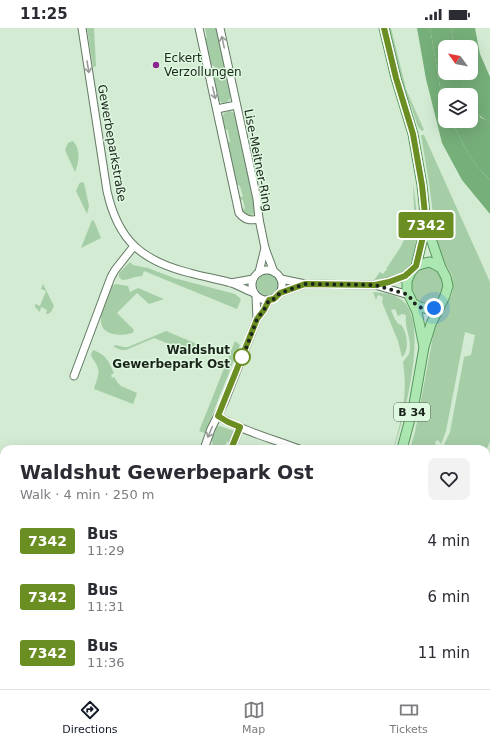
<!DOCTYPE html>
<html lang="en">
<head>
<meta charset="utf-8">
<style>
	body { margin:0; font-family:"DejaVu Sans",sans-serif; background:#f2f2f3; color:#2b2b33; height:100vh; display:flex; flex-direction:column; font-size:15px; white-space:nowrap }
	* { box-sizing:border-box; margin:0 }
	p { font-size:13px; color:#7c7c81 }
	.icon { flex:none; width:22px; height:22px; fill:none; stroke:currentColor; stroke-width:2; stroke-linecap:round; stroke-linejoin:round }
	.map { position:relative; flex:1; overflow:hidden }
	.side { position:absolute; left:0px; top:417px; width:490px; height:244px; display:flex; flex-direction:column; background:#fff; border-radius:12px 12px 0 0; box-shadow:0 4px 16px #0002 }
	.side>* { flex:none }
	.badge { padding:0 8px; border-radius:3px; font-size:14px; line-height:26px }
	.needle { width:26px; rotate:303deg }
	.tools { position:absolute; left:438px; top:12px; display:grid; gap:8px }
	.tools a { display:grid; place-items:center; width:40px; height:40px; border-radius:8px; background:#fff; box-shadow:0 4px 16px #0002; font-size:20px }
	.you { position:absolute; width:20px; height:20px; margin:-10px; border:3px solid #fff; border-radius:50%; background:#1a73e8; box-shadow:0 0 0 6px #1a73e833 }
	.map>.badge { position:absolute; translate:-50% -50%; box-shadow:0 0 0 2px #fff }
	.round { display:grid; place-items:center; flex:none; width:42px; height:42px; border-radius:8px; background:#f2f2f3 }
	.head { display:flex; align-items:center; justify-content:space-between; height:68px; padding:0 20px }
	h1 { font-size:19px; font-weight:700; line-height:30px }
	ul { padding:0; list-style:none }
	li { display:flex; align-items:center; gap:12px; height:56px; padding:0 20px }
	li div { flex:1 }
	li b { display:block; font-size:15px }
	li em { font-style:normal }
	li .badge { min-width:44px; font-weight:700; text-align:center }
	.status { display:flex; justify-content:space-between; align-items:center; height:28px; padding:0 20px; background:#fff; direction:ltr }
	.status svg { height:11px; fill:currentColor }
	.dock { display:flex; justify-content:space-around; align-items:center; height:56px; border-top:1px solid #e1e1e2; background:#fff; font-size:11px; color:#7c7c81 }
	.dock a { display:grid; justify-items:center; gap:2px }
	.dock .active { color:#111827 }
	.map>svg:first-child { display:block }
</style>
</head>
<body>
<div class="status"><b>11:25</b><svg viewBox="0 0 49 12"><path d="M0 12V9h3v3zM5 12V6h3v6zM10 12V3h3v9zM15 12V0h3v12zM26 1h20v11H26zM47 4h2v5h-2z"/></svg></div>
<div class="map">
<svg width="490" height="661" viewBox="0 0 490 661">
	<rect width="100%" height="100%" fill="#d2ebd2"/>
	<!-- green -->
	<g fill="#a5cea7">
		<polygon points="87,0 94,0 96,38 93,39"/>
		<path d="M205,0H218L231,62C231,70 231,73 223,75C214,71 213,57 211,48L216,50L214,38L209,36L202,8L207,10Z"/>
		<polygon points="388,0 391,0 406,61 424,102 422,103 418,99 411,78 404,63"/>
		<polygon points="230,83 234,85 238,93 255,176 255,184 252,187 247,188 242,184 240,179 245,181 243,172 238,170 237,168 243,169 240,158 235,155 225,112 230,114 228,102 223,100 222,92 224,85"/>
		<polygon points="421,107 424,107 490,254 490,414 486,422 486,421 442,421 450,404 464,329 471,327 475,307 465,304 446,403 441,416 438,412 435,414 437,421 410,421 415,404 434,303 442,283 451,269 453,262 452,247 443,232 436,209 429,155"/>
		<path d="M73,113C81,122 79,134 75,144L65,122L68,115Z"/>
		<polygon points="81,154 84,155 89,178 87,186 76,163 79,156"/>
		<path d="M413,156C417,179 424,234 399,248C392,251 382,251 374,252L380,244L383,246L386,242L388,241H386L400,220L406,208L414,182Z"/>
		<polygon points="92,192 94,193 101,210 81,220"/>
		<path d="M130,234L133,237L148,240L174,250L235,266L241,271L237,281L144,243L142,248C134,248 129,252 122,252L119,249V245Z"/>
		<path d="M429,239C439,241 445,252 443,262C442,266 439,270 438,274L427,278C424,276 418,275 416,272C406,259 414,241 429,239Z"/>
		<circle cx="268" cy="257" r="11"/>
		<polygon points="43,256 54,278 51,284 48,286 46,286 47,282 41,279 40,284 35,279 35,276 40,278 46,263 41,261"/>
		<path d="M116,256L128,258L130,264L138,260L164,271L149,276L137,265L117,285L133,301L134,303L132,305C126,307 120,307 113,306C90,301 106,273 111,258Z"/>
		<path d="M373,264C384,265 397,266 405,275C428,301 404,390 394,421H393C402,392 408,364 403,334C405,331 407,329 409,326C413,313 404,301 406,287L402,286L398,288L395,281L391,282C393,286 394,291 397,294C397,295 401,297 402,298C407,305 410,323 402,329L398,313L382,274L383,269L378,267L376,272Z"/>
		<polygon points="166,303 197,316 201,322 200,325 194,326 154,310 126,322 121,322 114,319 115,317 124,319 128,319"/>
		<polygon points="235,313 240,317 205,405 199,403"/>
		<path d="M93,322C107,327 108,333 114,345L111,347L112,350L114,349L118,355L121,358L137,365L133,376L94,361C96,353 101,345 97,338C95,333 92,331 91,326Z"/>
		<polygon points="220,398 234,403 235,406 231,417 227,413 224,421 210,421 213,415 210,410 216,399"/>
		<polygon points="320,657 374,657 386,661 319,661"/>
	</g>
	<!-- forest -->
	<g fill="#76af79">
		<path d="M417,0H430L442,70L445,77V93H452C462,115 472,136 490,152V186L462,152L442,115L426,51Z"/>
		<path d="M451,0H475L480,26L490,49V93C479,91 471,78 471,67L467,66L460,45H471V19H454Z"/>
	</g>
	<!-- water -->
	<g fill="#76ae79">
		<polygon points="430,0 451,0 454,19 445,19 445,45 460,45 468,67 445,67 445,77 442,70"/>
		<path d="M471,73L481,90L490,93V152C472,136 462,115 452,93H471Z"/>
	</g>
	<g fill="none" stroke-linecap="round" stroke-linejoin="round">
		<!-- minor casing -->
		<g stroke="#637964" stroke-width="9">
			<g id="minor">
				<path d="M82,0L107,163C118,213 142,233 190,245C204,249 218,251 232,255C239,258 246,262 254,265"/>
				<path d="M199,0L239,185C245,192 250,193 259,191L257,171L220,0"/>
				<polyline points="217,81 236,77"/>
				<polyline points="259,191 265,220 274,244"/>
				<circle cx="267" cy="257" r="15"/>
				<polyline points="259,244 265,220"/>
				<polyline points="281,251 305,256 375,257 409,267"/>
				<polyline points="231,255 253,251"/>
				<polyline points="377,257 401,250 411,244"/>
				<polyline points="280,265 305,256"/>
				<polyline points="256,268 257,291"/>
				<polyline points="74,348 111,249 115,242 134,218"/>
				<path d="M218,388C242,403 273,411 299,421"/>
				<polyline points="204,421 211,401 224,375 257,291 264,282 269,272"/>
				<polyline points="231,421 240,399"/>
				<polyline points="5,657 10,661"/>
				<polyline points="108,661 109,657"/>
				<polyline points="136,661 137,657"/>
				<polyline points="260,661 262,657"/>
			</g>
		</g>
		<!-- major casing -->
		<g stroke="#56985b" stroke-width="11">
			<g id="major">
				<polyline points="384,0 396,50 413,106 422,157 426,196 441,240"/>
				<polyline points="416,238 426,197"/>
				<path d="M414,276C423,282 431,282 440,276"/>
				<polyline points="402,421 414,376 424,319 431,296 445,268 448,258 446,249 441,240 430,234 425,235 416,238 411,244 407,253 407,263 417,284 424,319"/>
				<polyline points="308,661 309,657"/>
			</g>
		</g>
		<!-- minor -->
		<use href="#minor" stroke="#fff" stroke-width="7"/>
		<!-- major -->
		<use href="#major" stroke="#ace7b1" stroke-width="9"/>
	</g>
	<!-- one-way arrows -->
	<defs><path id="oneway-shaft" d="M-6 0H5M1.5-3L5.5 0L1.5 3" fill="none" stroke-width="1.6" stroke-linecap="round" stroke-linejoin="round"/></defs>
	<g stroke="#989c98">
		<use href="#oneway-shaft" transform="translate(223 14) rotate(-102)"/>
		<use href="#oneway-shaft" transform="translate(88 39) rotate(81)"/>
		<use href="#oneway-shaft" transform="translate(214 65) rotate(77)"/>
		<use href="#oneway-shaft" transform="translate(210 404) rotate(113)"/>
	</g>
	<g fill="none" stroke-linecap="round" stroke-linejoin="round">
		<!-- line casing -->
		<g stroke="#fff" stroke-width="9">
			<polyline id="line" points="231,421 240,399 228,394 218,388 257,291 264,282 269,272 274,271 280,265 305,256 375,257 389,254 405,248 416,238 426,196 422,157 413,106 396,50 384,0"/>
		</g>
		<!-- line -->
		<use href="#line" stroke="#6b8e23" stroke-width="6"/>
		<!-- walk -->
		<path stroke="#1b241b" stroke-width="4" stroke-dasharray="0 7.2" d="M242,329V331L257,291L264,282L269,272L274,271L280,265L305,256L375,257L409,267C414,278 423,283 434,280"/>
	</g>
	<!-- markers -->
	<circle fill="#8a278f" stroke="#dff8e0" stroke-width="1.5" cx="156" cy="37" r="4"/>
	<circle fill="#fff" stroke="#6b8e23" stroke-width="2" cx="242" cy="329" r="8"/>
	<g text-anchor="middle" stroke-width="3" stroke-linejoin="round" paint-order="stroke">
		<!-- shield labels -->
		<rect fill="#dff8e0" stroke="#566456" stroke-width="1" x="394" y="375" width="36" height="18" rx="3"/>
		<g font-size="11" font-weight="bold" fill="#1b241b">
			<text x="412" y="388">B 34</text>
		</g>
		<!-- poi labels -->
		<g font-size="12" fill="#1b241b" stroke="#dff8e0" text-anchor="start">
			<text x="164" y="34">Eckert<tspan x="164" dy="14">Verzollungen</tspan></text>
		</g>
		<!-- street labels -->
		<g font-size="12" fill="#1b241b" stroke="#dff8e0">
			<text transform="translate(112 115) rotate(80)" y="4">Gewerbeparkstraße</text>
			<text transform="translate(258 132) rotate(79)" y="4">Lise-Meitner-Ring</text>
		</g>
		<!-- stop labels -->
		<g font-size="12" font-weight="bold" fill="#1b241b" stroke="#dff8e0" text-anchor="end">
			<text x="230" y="326">Waldshut<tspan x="230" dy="14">Gewerbepark Ost</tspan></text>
		</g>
	</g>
</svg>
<div class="tools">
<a><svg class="needle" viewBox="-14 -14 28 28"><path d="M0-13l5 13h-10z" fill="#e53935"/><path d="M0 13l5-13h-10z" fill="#7c7c81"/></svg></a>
<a><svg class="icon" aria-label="layers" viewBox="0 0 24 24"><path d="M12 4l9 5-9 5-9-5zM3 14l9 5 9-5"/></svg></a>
</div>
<div class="you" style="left:434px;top:280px"></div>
<b class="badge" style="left:426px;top:197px;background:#6b8e23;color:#fff">7342</b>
<section class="side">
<div class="head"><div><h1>Waldshut Gewerbepark Ost</h1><p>Walk · 4 min · 250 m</p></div><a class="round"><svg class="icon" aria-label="heart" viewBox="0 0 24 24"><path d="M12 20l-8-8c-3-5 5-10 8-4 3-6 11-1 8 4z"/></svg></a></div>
<ul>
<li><span class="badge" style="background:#6b8e23;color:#fff">7342</span><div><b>Bus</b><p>11:29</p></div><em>4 min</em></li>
<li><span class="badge" style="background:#6b8e23;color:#fff">7342</span><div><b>Bus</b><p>11:31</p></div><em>6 min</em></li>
<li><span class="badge" style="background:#6b8e23;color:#fff">7342</span><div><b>Bus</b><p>11:36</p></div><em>11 min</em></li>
</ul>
</section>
</div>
<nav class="dock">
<a class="active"><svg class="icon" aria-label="directions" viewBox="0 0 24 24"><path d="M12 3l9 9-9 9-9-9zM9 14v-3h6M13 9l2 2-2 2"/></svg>Directions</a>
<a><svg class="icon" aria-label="map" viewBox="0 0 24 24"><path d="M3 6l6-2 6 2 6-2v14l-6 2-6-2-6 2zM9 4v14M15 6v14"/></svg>Map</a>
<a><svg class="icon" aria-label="tickets" viewBox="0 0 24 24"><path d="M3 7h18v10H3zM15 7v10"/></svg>Tickets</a>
</nav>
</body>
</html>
